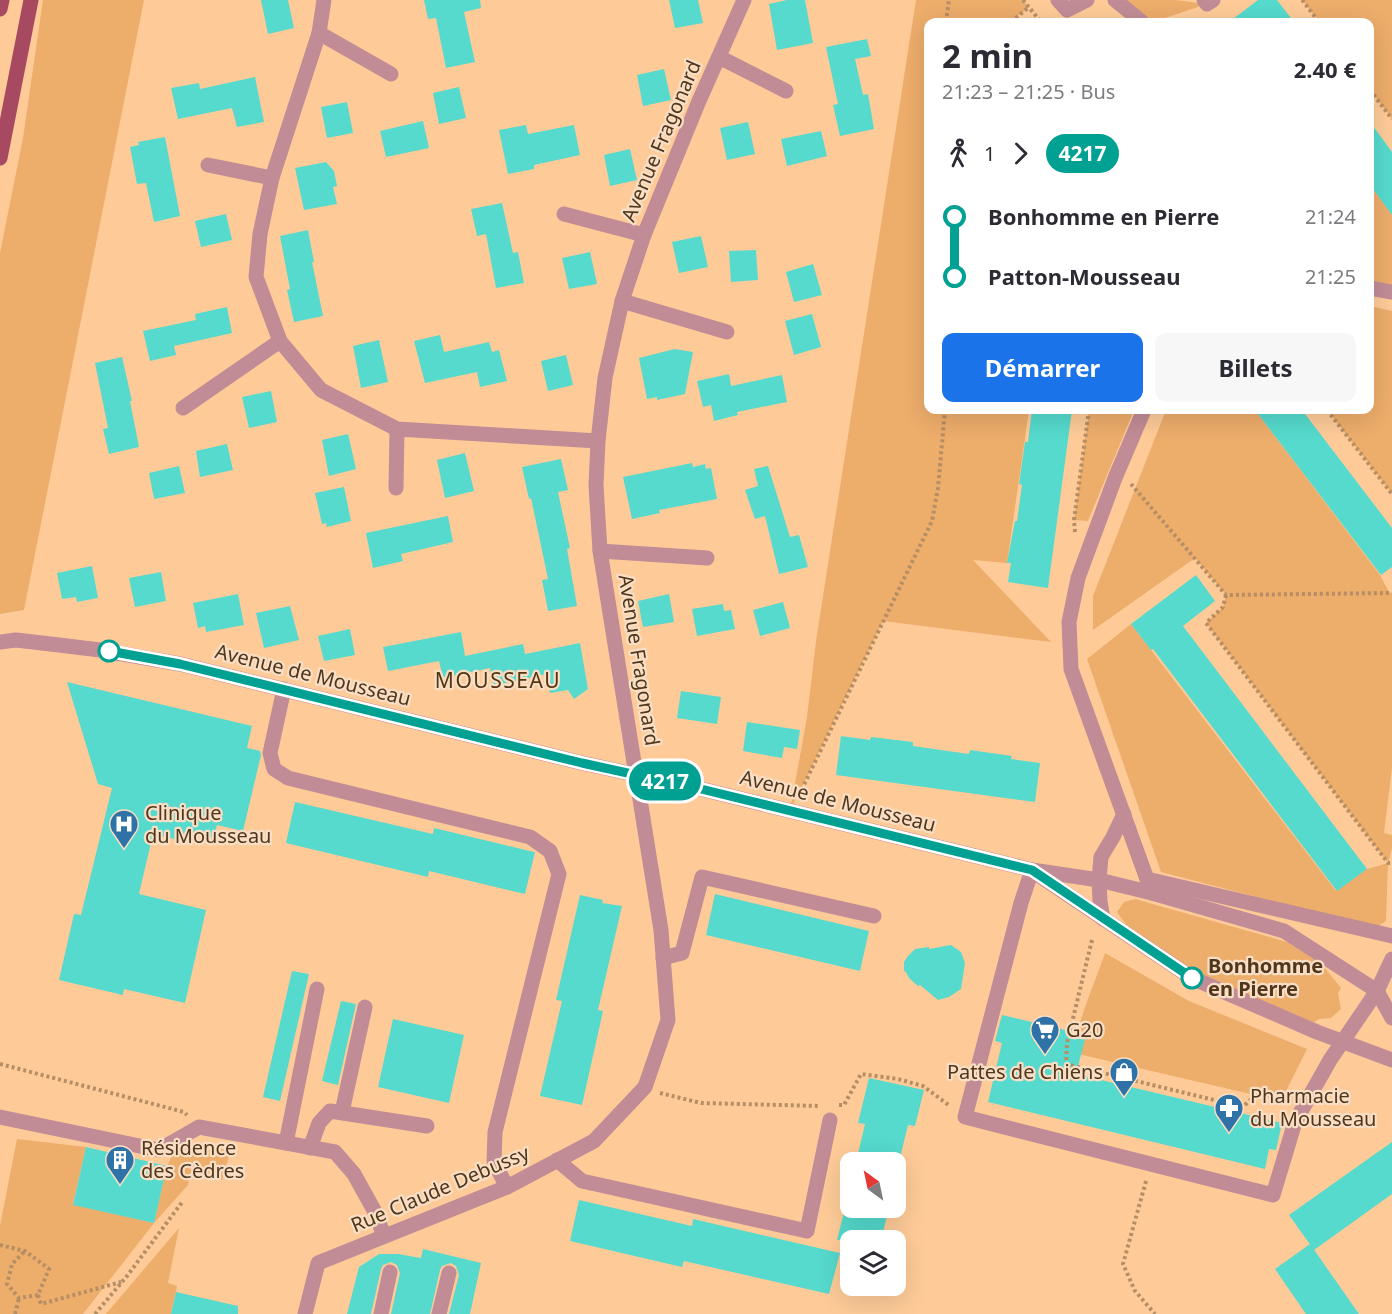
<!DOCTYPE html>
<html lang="fr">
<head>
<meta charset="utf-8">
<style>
	body { margin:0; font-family:"Noto Sans",sans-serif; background:#f7f7f7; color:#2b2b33; height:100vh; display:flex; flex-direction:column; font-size:22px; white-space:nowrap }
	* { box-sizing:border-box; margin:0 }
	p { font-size:20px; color:#7c7c81 }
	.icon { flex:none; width:33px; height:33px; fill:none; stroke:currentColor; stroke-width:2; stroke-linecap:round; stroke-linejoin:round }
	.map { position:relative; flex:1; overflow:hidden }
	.sheet { position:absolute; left:924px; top:18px; width:450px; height:396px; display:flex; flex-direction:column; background:#fff; border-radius:12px; box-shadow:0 6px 24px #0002 }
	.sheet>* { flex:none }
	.badge { padding:0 12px; border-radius:20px; font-size:21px; line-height:39px }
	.needle { width:39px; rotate:327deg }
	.controls { position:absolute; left:840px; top:1152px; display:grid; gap:12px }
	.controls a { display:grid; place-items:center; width:66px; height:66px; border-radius:12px; background:#fff; box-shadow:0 6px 24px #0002; font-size:30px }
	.map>.badge { position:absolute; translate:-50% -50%; box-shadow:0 0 0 3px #fff }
	.legs { display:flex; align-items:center; gap:9px; height:66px; padding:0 18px; font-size:20px }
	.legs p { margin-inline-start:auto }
	.overview { display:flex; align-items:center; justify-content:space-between; height:102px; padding:0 18px }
	h1 { font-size:33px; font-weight:700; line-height:45px }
	.button { display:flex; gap:12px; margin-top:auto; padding:12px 18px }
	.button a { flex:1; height:69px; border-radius:12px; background:#1a73e8; color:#fff; font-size:24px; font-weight:700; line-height:69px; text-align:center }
	.button a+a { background:#f7f7f7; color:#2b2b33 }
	ul { padding:0 18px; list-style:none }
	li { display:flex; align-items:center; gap:21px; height:60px; font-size:22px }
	li i { display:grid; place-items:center; width:9px; height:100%; margin:0 8px; background:currentColor }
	li i::after { content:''; width:15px; height:15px; margin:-8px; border:4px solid; border-radius:50%; background:#fff }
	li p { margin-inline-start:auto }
	li:first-child i { background:linear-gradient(#0000 50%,currentColor 0) }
	li:last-child i { background:linear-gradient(currentColor 50%,#0000 0) }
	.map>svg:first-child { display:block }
</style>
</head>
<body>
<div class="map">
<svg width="1392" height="1314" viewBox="0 0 1392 1314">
	<rect width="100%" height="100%" fill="#fecb98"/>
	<!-- green -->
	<g fill="#edad6b">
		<polygon points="43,0 144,0 24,610 0,614 0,253 23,138"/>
		<polygon points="916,0 1023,0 1029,7 1011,22 928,22 928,410 1029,410 1007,563 973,560 1051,642 883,621 790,811 807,717 816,641"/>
		<polygon points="1115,0 1175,0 1207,4 1153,22 1142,22"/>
		<polygon points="1302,0 1392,0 1392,119 1370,90 1370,22 1319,22"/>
		<polygon points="1370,185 1392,215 1392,292 1370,288"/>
		<polygon points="1370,306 1392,311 1392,494 1327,410 1370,410"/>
		<polygon points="1089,410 1134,410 1088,521 1074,520"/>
		<polygon points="1166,410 1255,410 1380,575 1389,592 1392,593 1392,768 1384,833 1392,835 1392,848 1388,863 1386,921 1375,928 1161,872 1087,659 1131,624 1336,891 1367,869 1388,863 1206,623 1223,607 1226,595 1195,558 1093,630 1093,596"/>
		<polygon points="1135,899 1287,942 1320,962 1341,988 1338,993 1341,1009 1331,1018 1319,1019 1313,1023 1196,972 1127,926 1117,912 1124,902"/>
		<path d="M1105,953L1189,1001L1307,1049L1281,1101L1074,1053C1076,1023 1095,983 1105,953Z"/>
		<polygon points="17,1139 86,1147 73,1204 154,1223 167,1166 174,1152 231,1149 222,1180 190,1174 188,1185 154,1223 83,1314 0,1314 0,1226"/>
		<polygon points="179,1228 168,1283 177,1286 171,1314 106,1314"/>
	</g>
	<!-- building -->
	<g fill="#55dacd">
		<polygon points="261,0 288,0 294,28 268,34"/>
		<polygon points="424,0 480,0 481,8 464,12 475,62 446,68 436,18 428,19"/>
		<polygon points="669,0 698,0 703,23 675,28"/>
		<polygon points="787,0 805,0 813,43 777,50 769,4"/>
		<polygon points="1258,0 1277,0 1294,22 1229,22"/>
		<polygon points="867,39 871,56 855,59 863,95 868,94 874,129 840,136 833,105 838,104 826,47"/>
		<polygon points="664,69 671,100 643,106 637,75"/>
		<polygon points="255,77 264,122 237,127 232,108 178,119 171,88 199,83 200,89"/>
		<polygon points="459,87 466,118 439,124 433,93"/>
		<polygon points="347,102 353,133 327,138 321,107"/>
		<polygon points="423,121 429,148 386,157 380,131"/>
		<polygon points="748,122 755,154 727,160 720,128"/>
		<polygon points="1370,122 1392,152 1392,215 1370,185"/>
		<polygon points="526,125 528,134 574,125 580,155 534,165 534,169 508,174 499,130"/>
		<polygon points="821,131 827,156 787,166 781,139"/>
		<polygon points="165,137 180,216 154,222 146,183 137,184 130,147 139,145 138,142"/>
		<polygon points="630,149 637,180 610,186 604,155"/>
		<polygon points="326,162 334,171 337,186 333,187 337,204 304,210 295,168"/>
		<polygon points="502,203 513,253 518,252 524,283 496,288 486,234 477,236 471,209"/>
		<polygon points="226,214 232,240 201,247 195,221"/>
		<polygon points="308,230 314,262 312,262 323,316 294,322 287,290 290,289 280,236"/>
		<polygon points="701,236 708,267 679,273 672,242"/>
		<polygon points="756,250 758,280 731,282 729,251"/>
		<polygon points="590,252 597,284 569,289 562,258"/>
		<polygon points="813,264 822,295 794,302 786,272"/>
		<polygon points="227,307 232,333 174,346 176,355 150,361 143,331 196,320 195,314"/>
		<polygon points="812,314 821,347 794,355 785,321"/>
		<polygon points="440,335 444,352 489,342 492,352 499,350 507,381 480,387 477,372 425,383 414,341"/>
		<polygon points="379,340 388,382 361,388 353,346"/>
		<polygon points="675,349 693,352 685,394 657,400 657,397 647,399 639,358"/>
		<polygon points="566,355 573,385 548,391 541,361"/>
		<polygon points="122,357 132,401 130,401 139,447 109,454 103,429 108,428 95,363"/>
		<polygon points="729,374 731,386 782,375 787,402 737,412 738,415 714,421 711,405 703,407 697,381"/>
		<polygon points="271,391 277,422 249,428 242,397"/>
		<polygon points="1032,410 1072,410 1048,588 1008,582 1011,563 1007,563 1015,521 1017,521 1022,485 1019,484 1025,442 1028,442"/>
		<polygon points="1255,410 1302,410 1392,528 1392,567 1381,575"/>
		<polygon points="348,434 356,469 329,476 322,440"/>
		<polygon points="227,444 233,470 200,477 196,451"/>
		<polygon points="465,453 474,491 445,498 437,460"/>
		<polygon points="561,459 568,490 558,492 570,548 567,549 577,606 548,611 542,580 548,579 531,498 529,499 522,467"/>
		<polygon points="692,463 693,467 705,464 706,469 711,468 717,499 659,510 660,513 632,519 623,477"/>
		<polygon points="179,466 185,493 154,499 149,473"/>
		<polygon points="768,466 790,537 799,535 808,567 779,574 765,516 755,519 745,490 758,486 754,469"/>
		<polygon points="344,487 351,521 327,527 326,523 322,524 315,493"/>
		<polygon points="448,516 453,542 401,554 403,561 373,568 366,533"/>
		<polygon points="92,566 98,598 77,602 76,597 62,599 57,573"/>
		<polygon points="161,572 166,601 135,607 129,578"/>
		<polygon points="1196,575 1215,601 1183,626 1367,869 1337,891 1153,649 1151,650 1131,624"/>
		<polygon points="238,594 244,625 206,632 205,626 198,628 193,603"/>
		<polygon points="669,594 674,622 643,627 638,601"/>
		<polygon points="783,602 790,628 760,636 753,610"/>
		<polygon points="723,604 724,611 731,610 735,629 697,636 692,609"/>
		<polygon points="290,606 299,640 264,648 256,613"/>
		<polygon points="350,629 355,655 324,661 318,636"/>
		<polygon points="461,632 465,656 523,644 525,654 580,643 588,689 574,699 568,690 550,693 546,674 494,686 490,668 443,678 439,661 388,671 383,647"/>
		<polygon points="67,682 252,726 247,748 260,751 261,755 243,831 217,825 214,838 193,834 191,843 153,834 139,894 206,910 185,1003 124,989 123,995 59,980 74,914 81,915 112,788 98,784"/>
		<polygon points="681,691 721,697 717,724 677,718"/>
		<polygon points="747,722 800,730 797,749 784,747 782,758 743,751"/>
		<polygon points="841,736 870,740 871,737 913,742 913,746 969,754 970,750 1012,756 1011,759 1040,763 1035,802 836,775"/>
		<polygon points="295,802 433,834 434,828 534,852 535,852 525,894 429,871 428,877 286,843"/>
		<polygon points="715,894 869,931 860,971 706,935"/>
		<polygon points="580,895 603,900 602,903 622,906 598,1010 603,1011 582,1105 540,1096 562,1001 556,1000"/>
		<polygon points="951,945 961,952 965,963 961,989 949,997 938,1000 920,985 918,986 909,978 906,972 904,971 904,962 908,956 915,949 929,947 929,949"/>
		<polygon points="292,971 309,974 280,1101 263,1097"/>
		<polygon points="341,1001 356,1004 338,1085 322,1081"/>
		<polygon points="1002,1015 1086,1035 1076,1074 1282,1123 1276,1150 1269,1149 1265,1169 988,1102 1002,1043 995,1041"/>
		<polygon points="393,1019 464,1035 449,1103 378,1087"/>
		<polygon points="869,1078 924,1090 915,1126 908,1125 899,1162 856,1162 865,1124 858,1123"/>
		<polygon points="1392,1142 1392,1194 1314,1250 1289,1215"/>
		<polygon points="86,1147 167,1166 154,1223 73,1205"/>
		<polygon points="579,1200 692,1226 693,1219 840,1253 829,1294 684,1261 682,1267 570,1241"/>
		<polygon points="845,1208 889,1208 881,1240 837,1240"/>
		<polygon points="1310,1244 1359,1314 1306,1314 1275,1269"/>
		<polygon points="423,1249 481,1263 470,1314 449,1314 459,1275 456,1266 451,1263 442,1266 440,1270 430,1314 391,1314 400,1273 397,1265 391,1262 383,1265 381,1269 371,1314 347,1314 359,1267 379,1254 398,1254 421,1258"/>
		<polygon points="176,1292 238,1306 238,1314 171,1314"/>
	</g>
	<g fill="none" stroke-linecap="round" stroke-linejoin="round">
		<!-- path -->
		<g stroke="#b68e65" stroke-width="4" stroke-dasharray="3 3" stroke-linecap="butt">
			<polyline points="1023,0 1041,22"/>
			<polyline points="1302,0 1319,22"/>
			<polyline points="946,22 949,0"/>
			<polyline points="1011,22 1029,7"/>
			<polyline points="1370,90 1392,119"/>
			<polyline points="1327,410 1392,494"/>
			<polyline points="1131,484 1226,595 1392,593"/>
			<polyline points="1075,532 1074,520 1089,410"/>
			<polyline points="1226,595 1223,607 1206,623 1388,863 1392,863"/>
			<polyline points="799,795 932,521 938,488 945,410"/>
			<polyline points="1092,940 1067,1043 1066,1064 1243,1107 1251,1099"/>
			<polyline points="0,1064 184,1112 187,1115"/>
			<polyline points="660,1093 701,1103 820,1106"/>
			<polyline points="839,1105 844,1105 861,1074 898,1079 923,1086 950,1106"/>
			<polyline points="1146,1181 1123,1264 1135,1291 1155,1314"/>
			<polyline points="0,1245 25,1251 49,1269 38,1295 19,1298 7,1284 12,1264 25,1251"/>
			<polyline points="38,1295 41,1304 121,1282"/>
			<polyline points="15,1314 19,1298"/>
			<polyline points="95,1314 127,1276 183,1201"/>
		</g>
		<!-- minor -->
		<g stroke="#c18c96" stroke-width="15">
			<polyline points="324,0 319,33 272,178 260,234 256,277 280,341 321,390 397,429 598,441"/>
			<polyline points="1058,0 1067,10 1087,0"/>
			<polyline points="1115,0 1142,22"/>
			<polyline points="1204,0 1207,4 1213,0"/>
			<polyline points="319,33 391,74"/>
			<polyline points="719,57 786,91"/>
			<polyline points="208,165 272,178"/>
			<polyline points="564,214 644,235"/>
			<polyline points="1370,288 1392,292"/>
			<polyline points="622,301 727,332"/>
			<polyline points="183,408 280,341"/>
			<polyline points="1144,410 1115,478 1078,578 1069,622 1071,669 1152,893"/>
			<polyline points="396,488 397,429"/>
			<polyline points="600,551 707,558"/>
			<polyline points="0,642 16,640 59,645 100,650 180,664 582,763 701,789 1032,870 1099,880 1152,893 1284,931 1377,991 1392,1018"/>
			<polyline points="284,689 270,753 274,769 288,778 530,837 550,851 559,874 495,1132 494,1162 507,1187"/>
			<polyline points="1032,870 1021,903 965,1117 1273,1195 1295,1122 1330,1060 1377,991 1392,959"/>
			<polyline points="1037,874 1192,978 1317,1032 1392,1060"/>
			<polyline points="1147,879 1392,936"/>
			<polyline points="1103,919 1100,901 1099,880 1101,857 1113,837 1124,814"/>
			<polyline points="663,958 682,953 702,877 874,916"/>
			<polyline points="342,1112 365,1007"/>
			<polyline points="0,1117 159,1150 199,1127 335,1152 354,1174 375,1212 384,1236"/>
			<polyline points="286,1143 317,989"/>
			<polyline points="310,1148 319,1123 330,1111 427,1126"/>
			<polyline points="557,1160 582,1181 807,1231 830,1120"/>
			<polyline points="305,1314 318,1263 507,1187 594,1141 645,1087 668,1020 661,930 600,551 596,485 598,441 605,378 622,301 644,235 699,101 744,0"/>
			<polyline points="381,1314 390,1272"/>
			<polyline points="439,1314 449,1273"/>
		</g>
		<!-- major -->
		<g stroke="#a64961" stroke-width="15">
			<polyline points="0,9 2,0"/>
			<polyline points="0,158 31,0"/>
		</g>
	</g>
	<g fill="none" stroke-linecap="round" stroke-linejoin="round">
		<!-- line-1 casing -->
		<g stroke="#fff" stroke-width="14">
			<polyline id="line-1" points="109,651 180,664 582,763 701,789 1032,870 1192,978"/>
		</g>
		<!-- line-1 -->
		<use href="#line-1" stroke="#00a092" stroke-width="9"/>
	</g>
	<!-- icons -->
	<defs>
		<g id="hospital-pin" transform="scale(1.5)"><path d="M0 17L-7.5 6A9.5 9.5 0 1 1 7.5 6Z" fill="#2f72a7" stroke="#f8dec5"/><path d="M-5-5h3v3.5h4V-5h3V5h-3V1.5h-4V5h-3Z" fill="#fff"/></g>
		<g id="supermarket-pin" transform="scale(1.5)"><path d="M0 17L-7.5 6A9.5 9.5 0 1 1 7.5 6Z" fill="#2f72a7" stroke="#f8dec5"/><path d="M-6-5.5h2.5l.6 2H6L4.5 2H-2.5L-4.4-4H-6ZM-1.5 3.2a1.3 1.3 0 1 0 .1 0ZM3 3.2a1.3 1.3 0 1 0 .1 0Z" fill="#fff"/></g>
		<g id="shop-pin" transform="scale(1.5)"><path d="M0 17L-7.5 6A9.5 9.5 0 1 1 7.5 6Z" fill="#2f72a7" stroke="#f8dec5"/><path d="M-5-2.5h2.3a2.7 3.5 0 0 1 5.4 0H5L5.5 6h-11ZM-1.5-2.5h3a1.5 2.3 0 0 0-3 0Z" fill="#fff"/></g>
		<g id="pharmacy-pin" transform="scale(1.5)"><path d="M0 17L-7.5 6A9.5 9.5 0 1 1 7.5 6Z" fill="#2f72a7" stroke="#f8dec5"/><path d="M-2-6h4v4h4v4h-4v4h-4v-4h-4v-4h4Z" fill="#fff"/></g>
		<g id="building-pin" transform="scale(1.5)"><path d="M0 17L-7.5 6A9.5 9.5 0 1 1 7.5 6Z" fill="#2f72a7" stroke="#f8dec5"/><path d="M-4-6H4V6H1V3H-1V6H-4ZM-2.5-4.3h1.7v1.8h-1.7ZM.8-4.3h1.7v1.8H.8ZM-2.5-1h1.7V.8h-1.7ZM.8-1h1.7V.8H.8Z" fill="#fff"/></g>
	</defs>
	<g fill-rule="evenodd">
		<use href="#hospital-pin" x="124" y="824"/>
		<use href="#supermarket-pin" x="1045" y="1030"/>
		<use href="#shop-pin" x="1124" y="1072"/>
		<use href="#pharmacy-pin" x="1229" y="1108"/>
		<use href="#building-pin" x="120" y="1160"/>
	</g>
	<!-- markers -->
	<g fill="#fff" stroke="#00a092" stroke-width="3">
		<circle cx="109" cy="651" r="10"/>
		<circle cx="1192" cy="978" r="10"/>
	</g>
	<g text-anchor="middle" stroke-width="4.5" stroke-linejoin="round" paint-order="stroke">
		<!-- street labels -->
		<g font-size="20" fill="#50361b" stroke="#f8dec5">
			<text transform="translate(661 141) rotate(-67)" y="7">Avenue Fragonard</text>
			<text transform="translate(639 660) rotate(81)" y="7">Avenue Fragonard</text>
			<text transform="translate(313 675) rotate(14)" y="7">Avenue de Mousseau</text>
			<text transform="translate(838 801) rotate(14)" y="7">Avenue de Mousseau</text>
			<text transform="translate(440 1189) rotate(-23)" y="7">Rue Claude Debussy</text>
		</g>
		<!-- poi labels -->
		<g font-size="20" fill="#50361b" stroke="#f8dec5" text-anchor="start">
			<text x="145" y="820">Clinique<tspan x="145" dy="23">du Mousseau</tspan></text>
			<text x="1066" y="1037">G20</text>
			<text x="1103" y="1079" text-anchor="end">Pattes de Chiens</text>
			<text x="1250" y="1103">Pharmacie<tspan x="1250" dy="23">du Mousseau</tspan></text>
			<text x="141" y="1155">Résidence<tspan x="141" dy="23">des Cèdres</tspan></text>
		</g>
		<!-- stop labels -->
		<g font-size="20" font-weight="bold" fill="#50361b" stroke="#f8dec5" text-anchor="start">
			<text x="1208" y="973">Bonhomme<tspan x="1208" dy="23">en Pierre</tspan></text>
		</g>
		<!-- neighbourhood labels -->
		<g font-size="21" letter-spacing="1.5" fill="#543511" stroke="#f8dec5">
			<text x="498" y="688">MOUSSEAU</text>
		</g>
	</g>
</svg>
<div class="controls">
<a><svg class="needle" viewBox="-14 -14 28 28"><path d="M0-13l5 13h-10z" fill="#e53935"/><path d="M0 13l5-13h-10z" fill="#7c7c81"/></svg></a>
<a><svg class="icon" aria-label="layers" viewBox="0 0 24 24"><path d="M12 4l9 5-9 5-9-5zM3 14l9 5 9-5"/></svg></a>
</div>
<b class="badge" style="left:665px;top:781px;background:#00a092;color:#fff">4217</b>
<section class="sheet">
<div class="overview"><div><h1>2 min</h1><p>21:23 – 21:25 · Bus</p></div><b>2.40 €</b></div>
<div class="legs"><svg class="icon" aria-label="walk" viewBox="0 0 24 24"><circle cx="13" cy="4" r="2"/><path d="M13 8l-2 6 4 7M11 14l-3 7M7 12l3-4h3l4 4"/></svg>1<svg class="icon" aria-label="forward" viewBox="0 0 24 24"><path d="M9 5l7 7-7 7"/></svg><b class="badge" style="background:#00a092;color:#fff">4217</b></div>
<ul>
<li><i style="color:#00a092"></i><b>Bonhomme en Pierre</b><p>21:24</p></li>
<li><i style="color:#00a092"></i><b>Patton-Mousseau</b><p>21:25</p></li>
</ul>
<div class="button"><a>Démarrer</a><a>Billets</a></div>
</section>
</div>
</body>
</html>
